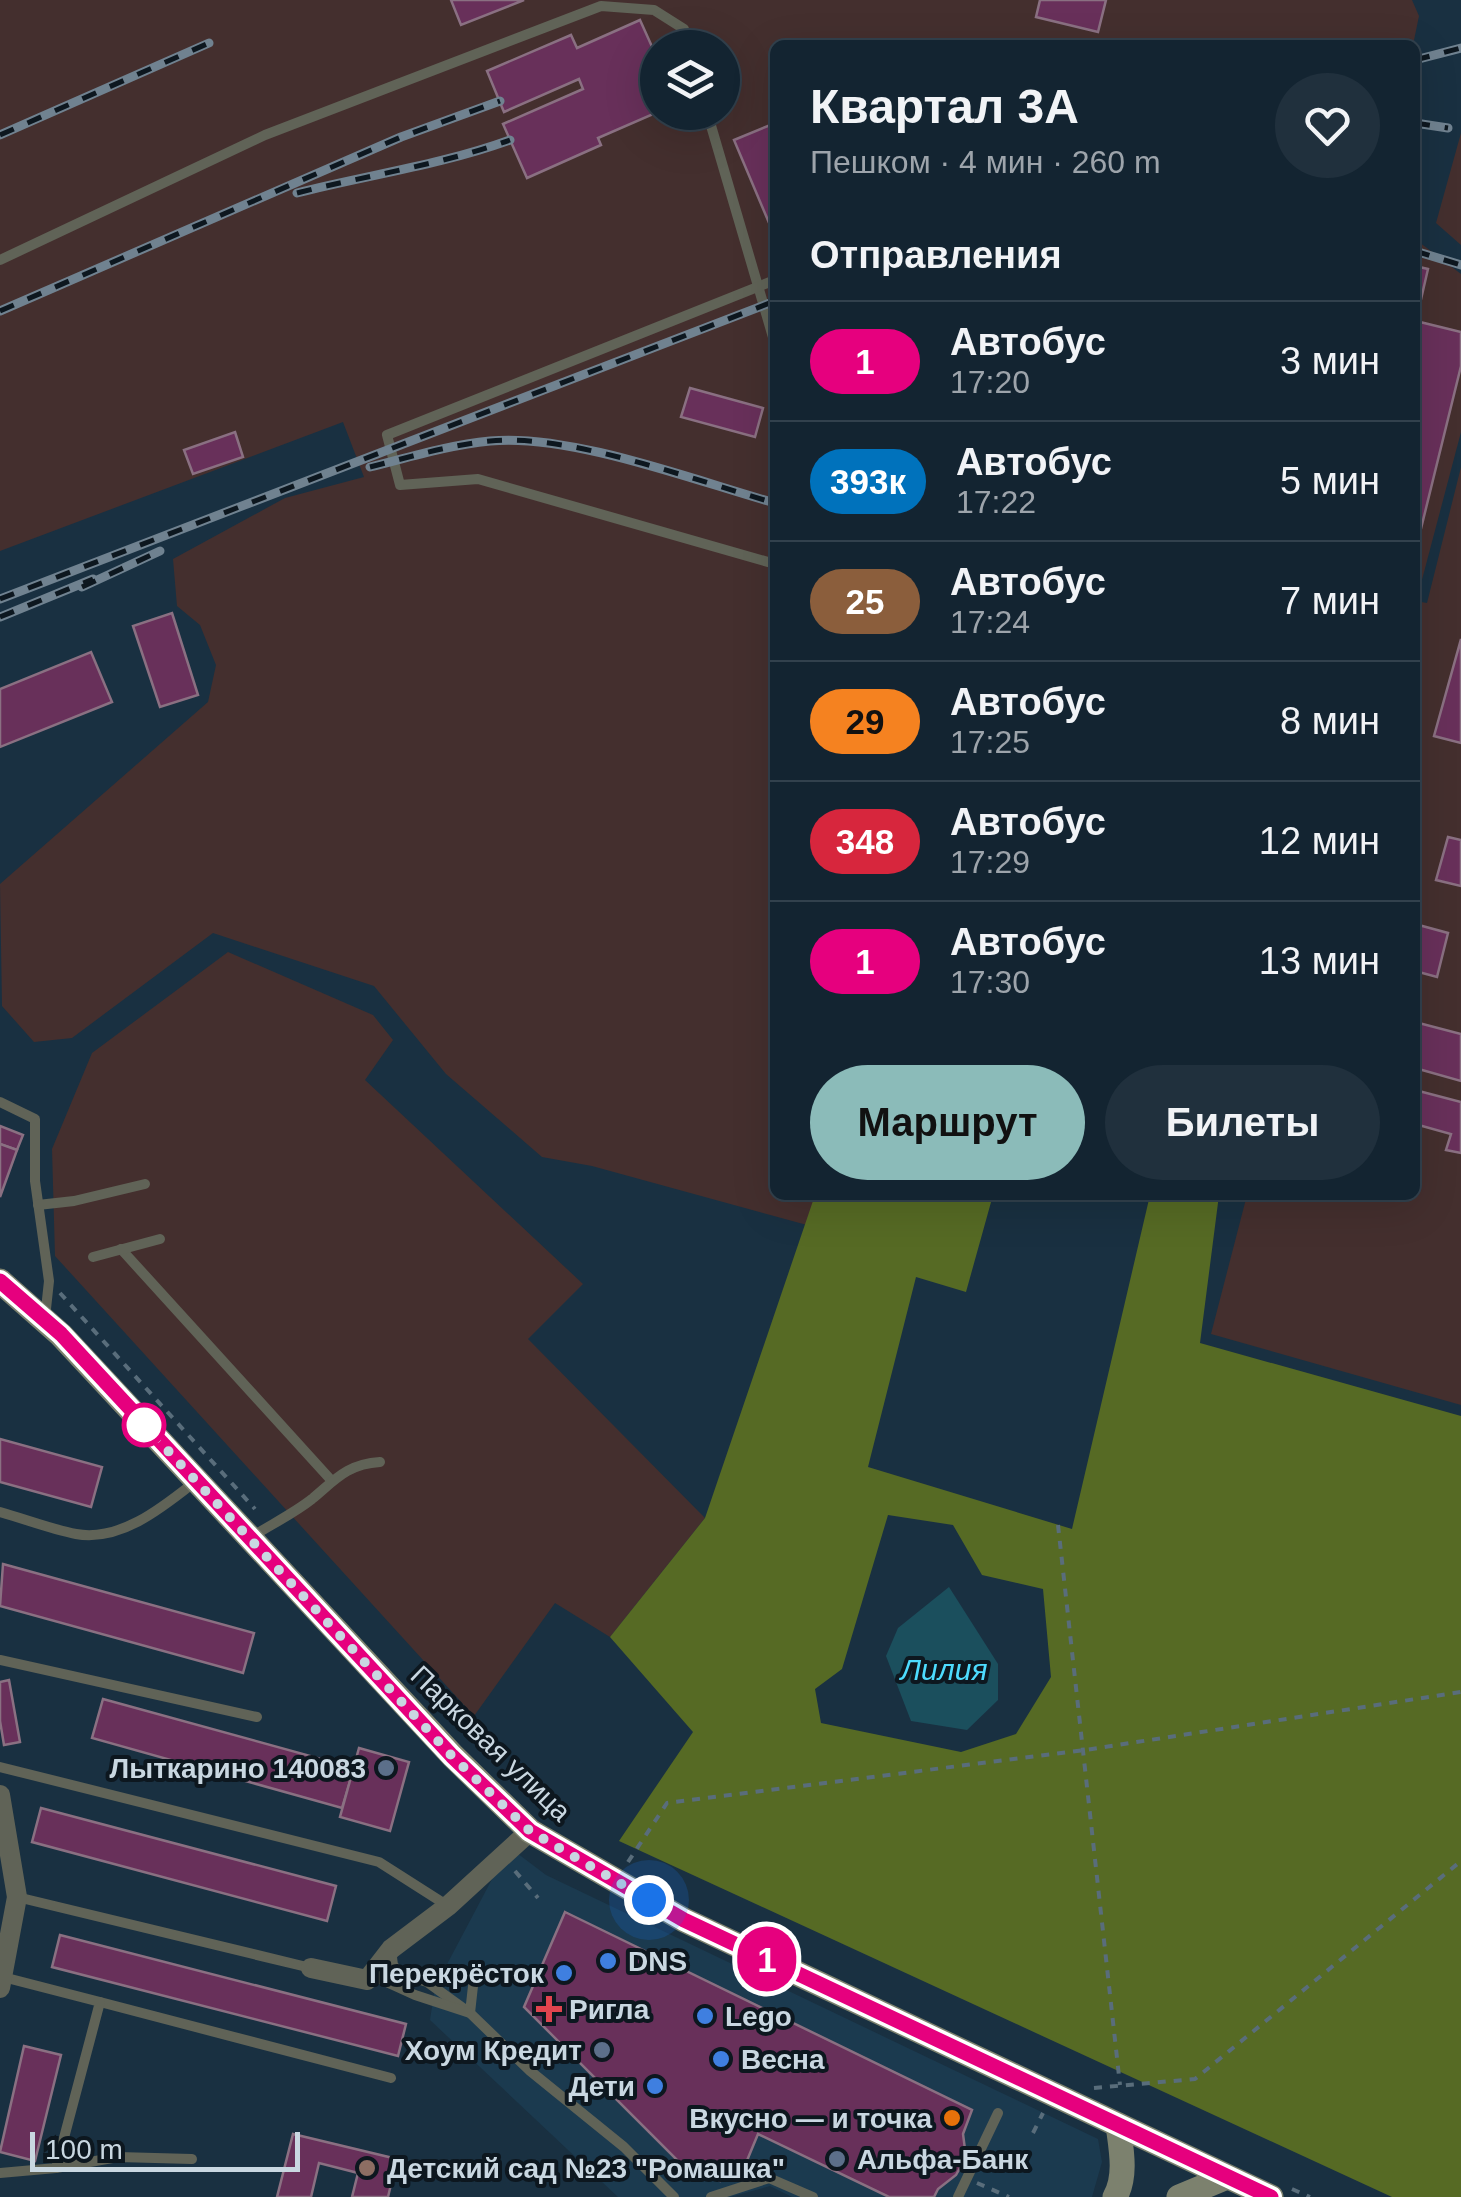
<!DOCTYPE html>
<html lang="ru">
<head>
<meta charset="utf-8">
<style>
	body { margin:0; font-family:Helvetica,sans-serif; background:#20303d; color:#f1f3f6; height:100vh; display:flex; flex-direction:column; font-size:38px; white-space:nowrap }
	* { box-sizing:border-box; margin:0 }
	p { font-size:32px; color:#9da4ab }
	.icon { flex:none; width:55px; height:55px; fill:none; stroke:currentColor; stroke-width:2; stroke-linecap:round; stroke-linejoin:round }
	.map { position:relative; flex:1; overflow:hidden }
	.details { position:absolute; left:770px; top:40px; width:650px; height:1160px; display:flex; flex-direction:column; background:#132431; border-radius:15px; box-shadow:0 10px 40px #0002,0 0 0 2px #32414d }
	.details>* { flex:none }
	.badge { padding:0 20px; border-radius:32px; font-size:35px; line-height:65px }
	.fabs { position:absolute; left:640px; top:30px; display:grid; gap:20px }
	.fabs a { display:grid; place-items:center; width:100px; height:100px; border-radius:50%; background:#132431; box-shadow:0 10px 40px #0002,0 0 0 2px #32414d; font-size:50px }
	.scale { position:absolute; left:30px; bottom:25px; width:270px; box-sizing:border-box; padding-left:10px; border:5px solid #c9d7e1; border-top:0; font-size:28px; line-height:35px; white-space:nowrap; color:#c9d7e1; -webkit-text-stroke:8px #0d171f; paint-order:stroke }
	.you { position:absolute; width:50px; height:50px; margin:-25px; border:8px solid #fff; border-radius:50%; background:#1a73e8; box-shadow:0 0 0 15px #1a73e833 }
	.map>.badge { position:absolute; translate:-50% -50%; box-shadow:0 0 0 5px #fff }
	h2 { padding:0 40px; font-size:38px; line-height:90px }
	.round { display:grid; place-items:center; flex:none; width:105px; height:105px; border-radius:52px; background:#20303d }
	.headline { display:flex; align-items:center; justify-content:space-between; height:170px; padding:0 40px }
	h1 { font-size:48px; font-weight:700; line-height:75px }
	.primary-button { display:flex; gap:20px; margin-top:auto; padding:20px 40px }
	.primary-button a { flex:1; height:115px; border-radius:60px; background:#8bbbb9; color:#111; font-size:40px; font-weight:700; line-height:115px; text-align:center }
	.primary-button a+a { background:#20303d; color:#f1f3f6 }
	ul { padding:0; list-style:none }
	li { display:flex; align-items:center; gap:30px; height:120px; padding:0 40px; border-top:2px solid #32414d }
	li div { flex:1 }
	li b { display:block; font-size:38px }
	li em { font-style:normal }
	li .badge { min-width:110px; font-weight:700; text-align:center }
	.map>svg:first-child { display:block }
</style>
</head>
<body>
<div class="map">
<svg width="1461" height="2197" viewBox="0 0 1461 2197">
	<rect width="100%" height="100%" fill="#193041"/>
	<!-- built -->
	<polygon fill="#1b3a4f" points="509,1847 546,1875 1098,2139 1102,2162 1092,2197 792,2197 770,2186 730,2197 618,2197 430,2020 435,1987"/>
	<!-- industrial -->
	<g fill="#442f2e" fill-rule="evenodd">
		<path d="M0,0H1412L1419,16L1413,45H775V1195H815L807,1225L592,1166L542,1157L446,1074L374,986L213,933L72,1038L34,1042L2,1006L0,884L208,702L216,665L200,625L177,606L173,559L285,498L364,477L343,422L0,551ZM658,48H722V112H658Z"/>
		<polygon points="1461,133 1461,245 1436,223"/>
		<polygon points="1415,239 1461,274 1461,432 1419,591 1415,590"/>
		<polygon points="1461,467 1461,1405 1211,1334 1247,1195 1415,1195 1415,601 1427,603"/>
		<polygon points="228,952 373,1015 393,1040 365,1080 583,1284 528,1339 705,1518 610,1637 555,1603 474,1716 55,1256 52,1149 92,1053"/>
	</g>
	<!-- forest -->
	<path fill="#566a24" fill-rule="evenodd" d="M815,1195H993L966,1292L916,1277L868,1467L1072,1529L1150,1195H1219L1200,1343L1461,1416V2197H1392L619,1841L693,1732L610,1637L705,1518ZM888,1515L953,1525L982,1575L1043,1589L1051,1677L1016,1734L961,1752L821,1723L815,1689L842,1669Z"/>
	<!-- water -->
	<polygon fill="#1b4f5d" points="949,1587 998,1664 998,1700 967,1730 911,1721 886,1656 898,1628"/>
	<!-- building -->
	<g fill="#68305a" stroke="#8a7082" stroke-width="2.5">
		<polygon points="451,0 524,0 461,25"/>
		<polygon points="1040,0 1106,0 1098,32 1036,17"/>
		<polygon points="640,20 658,60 658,112 598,138 601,145 527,178 503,124 583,89 579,79 504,112 487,71 571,35 577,48"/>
		<polygon points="775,123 775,237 734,140"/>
		<polygon points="1415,266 1428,269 1416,321 1461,332 1461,366 1415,553"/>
		<polygon points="690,388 763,408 755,437 681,417"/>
		<polygon points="235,432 243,457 193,474 184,450"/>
		<polygon points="172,613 198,695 160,707 133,626"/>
		<polygon points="1461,639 1461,743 1434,736"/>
		<polygon points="91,652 112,702 0,747 0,689"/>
		<polygon points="1448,837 1461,840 1461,886 1436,880"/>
		<polygon points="1415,924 1448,933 1437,977 1415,971"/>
		<polygon points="1415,1022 1461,1034 1461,1081 1415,1068"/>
		<polygon points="1415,1090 1461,1102 1461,1153 1446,1150 1451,1134 1415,1124"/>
		<polygon points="0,1126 23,1135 17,1150 0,1144"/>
		<polygon points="0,1144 17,1150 0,1197"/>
		<polygon points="0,1439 102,1467 91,1507 0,1482"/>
		<polygon points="3,1564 254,1633 243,1673 0,1606"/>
		<polygon points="9,1680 20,1742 4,1745 0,1721 0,1682"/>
		<polygon points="103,1699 354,1768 342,1808 92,1738"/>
		<polygon points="359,1748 409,1762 390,1831 340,1817"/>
		<polygon points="41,1808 336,1886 327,1921 32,1842"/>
		<polygon points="565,1912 972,2110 963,2134 966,2157 956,2175 938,2189 934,2197 889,2197 758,2134 741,2175 728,2169 720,2181 679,2162 524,2007"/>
		<polygon points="60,1935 406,2024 398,2056 52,1967"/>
		<polygon points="24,2046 61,2055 35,2161 0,2152"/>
		<polygon points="293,2134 397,2159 388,2197 352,2197 358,2173 319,2163 311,2197 277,2197"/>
	</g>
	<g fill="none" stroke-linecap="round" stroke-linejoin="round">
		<!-- path -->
		<g stroke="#596d7b" stroke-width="4" stroke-dasharray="8 8" stroke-linecap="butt">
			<polyline points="60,1293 255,1509"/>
			<polyline points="1058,1525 1120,2085"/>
			<polyline points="628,1862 667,1803 1085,1750 1461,1692"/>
			<polyline points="515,1871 538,1898"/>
			<polyline points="1094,2088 1195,2079 1461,1861"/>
			<polyline points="1033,2133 1043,2113"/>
			<polyline points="977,2183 1009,2197"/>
			<polyline points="1292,2189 1310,2197"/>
		</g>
		<!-- lane -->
		<g stroke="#606357" stroke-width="10">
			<polyline points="707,112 775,344"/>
			<polyline points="0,260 265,135 601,6 654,10 684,29 689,48"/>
			<polyline points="775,280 387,435 400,485 478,479 775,564"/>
			<polyline points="0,1102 35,1119 35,1181 49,1281 45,1318"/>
			<polyline points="38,1205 74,1201 145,1184"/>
			<polyline points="121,1249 331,1480"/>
			<polyline points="93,1257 160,1239"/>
			<path d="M0,1512C25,1519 51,1529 76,1534C121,1542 163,1507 196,1481"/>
			<path d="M250,1538C270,1525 293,1514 312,1499C335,1480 347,1464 380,1462"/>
			<polyline points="0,1660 257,1717"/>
			<polyline points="0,1767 379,1862 448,1906"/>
			<polyline points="17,1897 311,1968"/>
			<polyline points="391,1950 393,1965 401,1974 427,1982 470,2013 473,1986"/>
			<polyline points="375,1972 382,1980 415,1995 470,2013 529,2070 624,2147 674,2197"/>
			<polyline points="100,2002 391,2078"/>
			<polyline points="56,2168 118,2157 192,2159"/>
			<polyline points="0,2173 56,2168 100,2002 3,1977"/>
			<polyline points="711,2197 769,2178 813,2197"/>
			<polyline points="958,2197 998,2113"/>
		</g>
		<!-- street -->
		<g stroke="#606357" stroke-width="20">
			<polyline points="0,1795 17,1897 0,1988"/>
			<polyline points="311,1968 367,1980 391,1949 448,1906 530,1831"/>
		</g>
		<!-- secondary -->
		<g stroke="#7c816e" stroke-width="25">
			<polyline points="0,1281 61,1335 453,1756 530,1831 684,1920 1271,2197"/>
			<path d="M1115,2197C1127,2176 1121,2148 1118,2125"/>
			<polyline points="1179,2197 1227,2177"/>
		</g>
		<!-- rail casing -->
		<g stroke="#708290" stroke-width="9">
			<g id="rail">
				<polyline points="1415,60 1461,48"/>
				<polyline points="1415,123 1448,128"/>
				<polyline points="0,135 209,43"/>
				<path d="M297,193C368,175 441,165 510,140"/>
				<polyline points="1415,251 1461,265"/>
				<polyline points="0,311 401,137 500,101"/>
				<path d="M370,467C410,457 449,445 490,441C570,433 696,481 775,503"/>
				<polyline points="82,587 160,551"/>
				<polyline points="0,599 775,301"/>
				<polyline points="0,617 93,579"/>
			</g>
		</g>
		<!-- rail -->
		<use href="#rail" stroke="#0d171f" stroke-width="5" stroke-dasharray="15" stroke-linecap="butt"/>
	</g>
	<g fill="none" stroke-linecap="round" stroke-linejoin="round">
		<!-- line casing -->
		<g stroke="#fff" stroke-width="22">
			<polyline id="line" points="0,1281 61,1334 452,1756 530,1831 684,1920 1271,2197"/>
		</g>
		<!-- line -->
		<use href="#line" stroke="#e6007e" stroke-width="15"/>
		<!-- walk -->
		<polyline stroke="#c9d7e1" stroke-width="10" stroke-dasharray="0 18" points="144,1425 452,1756 530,1831 649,1900"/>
	</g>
	<!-- markers -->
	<circle fill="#fff" stroke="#e6007e" stroke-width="5" cx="144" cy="1425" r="20"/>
	<g fill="#5c6f8a" stroke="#0d171f" stroke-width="4">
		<circle cx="386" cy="1768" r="10"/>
		<circle cx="602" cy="2050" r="10"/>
		<circle cx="837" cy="2159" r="10"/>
	</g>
	<g fill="#3f7fe0" stroke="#0d171f" stroke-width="4">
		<circle cx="608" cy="1961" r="10"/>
		<circle cx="564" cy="1973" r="10"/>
		<circle cx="705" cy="2016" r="10"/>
		<circle cx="721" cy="2059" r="10"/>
		<circle cx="655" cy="2086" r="10"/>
	</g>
	<path fill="#e0444e" stroke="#0d171f" stroke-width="4" d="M544 1994h10v10h10v10h-10v10h-10v-10h-10v-10h10z"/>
	<circle fill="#e8710a" stroke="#0d171f" stroke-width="4" cx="952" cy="2118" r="10"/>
	<circle fill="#8d6e63" stroke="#0d171f" stroke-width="4" cx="367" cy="2168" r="10"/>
	<g text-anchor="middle" stroke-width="8" stroke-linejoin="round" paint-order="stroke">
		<!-- street labels -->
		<g font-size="28" fill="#c9d7e1" stroke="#0d171f">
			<text transform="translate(491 1743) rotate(44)" y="10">Парковая улица</text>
		</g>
		<!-- poi labels -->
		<g font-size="28" font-weight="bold" fill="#c9d7e1" stroke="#0d171f" text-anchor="start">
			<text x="366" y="1778" text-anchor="end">Лыткарино 140083</text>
			<text x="628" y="1971">DNS</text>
			<text x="544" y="1983" text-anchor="end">Перекрёсток</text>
			<text x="569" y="2019">Ригла</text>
			<text x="725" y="2026">Lego</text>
			<text x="582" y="2060" text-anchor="end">Хоум Кредит</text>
			<text x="741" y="2069">Весна</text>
			<text x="635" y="2096" text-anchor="end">Дети</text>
			<text x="932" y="2128" text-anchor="end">Вкусно — и точка</text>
			<text x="857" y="2169">Альфа-Банк</text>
			<text x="387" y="2178">Детский сад №23 "Ромашка"</text>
		</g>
		<!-- water labels -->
		<g font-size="30" font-style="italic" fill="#4ddbfe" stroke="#0d171f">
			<text x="944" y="1680">Лилия</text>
		</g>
	</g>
</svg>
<div class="fabs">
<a><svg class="icon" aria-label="layers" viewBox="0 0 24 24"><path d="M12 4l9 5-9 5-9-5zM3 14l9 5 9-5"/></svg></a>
</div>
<div class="scale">100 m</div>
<div class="you" style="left:649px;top:1900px"></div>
<b class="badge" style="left:767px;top:1959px;background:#e6007e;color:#fff">1</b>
<section class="details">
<div class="headline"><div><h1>Квартал 3А</h1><p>Пешком · 4 мин · 260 m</p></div><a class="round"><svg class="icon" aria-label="heart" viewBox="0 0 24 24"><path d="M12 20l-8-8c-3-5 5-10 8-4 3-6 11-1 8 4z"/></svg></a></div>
<h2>Отправления</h2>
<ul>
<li><span class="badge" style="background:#e6007e;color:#fff">1</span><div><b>Автобус</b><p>17:20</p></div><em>3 мин</em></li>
<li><span class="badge" style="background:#0072bc;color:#fff">393к</span><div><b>Автобус</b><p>17:22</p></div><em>5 мин</em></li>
<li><span class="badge" style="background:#8b5e3c;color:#fff">25</span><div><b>Автобус</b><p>17:24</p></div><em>7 мин</em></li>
<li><span class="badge" style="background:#f58220;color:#111">29</span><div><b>Автобус</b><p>17:25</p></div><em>8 мин</em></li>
<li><span class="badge" style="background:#d7263d;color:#fff">348</span><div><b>Автобус</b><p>17:29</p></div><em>12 мин</em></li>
<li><span class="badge" style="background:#e6007e;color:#fff">1</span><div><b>Автобус</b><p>17:30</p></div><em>13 мин</em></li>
</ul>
<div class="primary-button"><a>Маршрут</a><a>Билеты</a></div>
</section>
</div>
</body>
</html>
